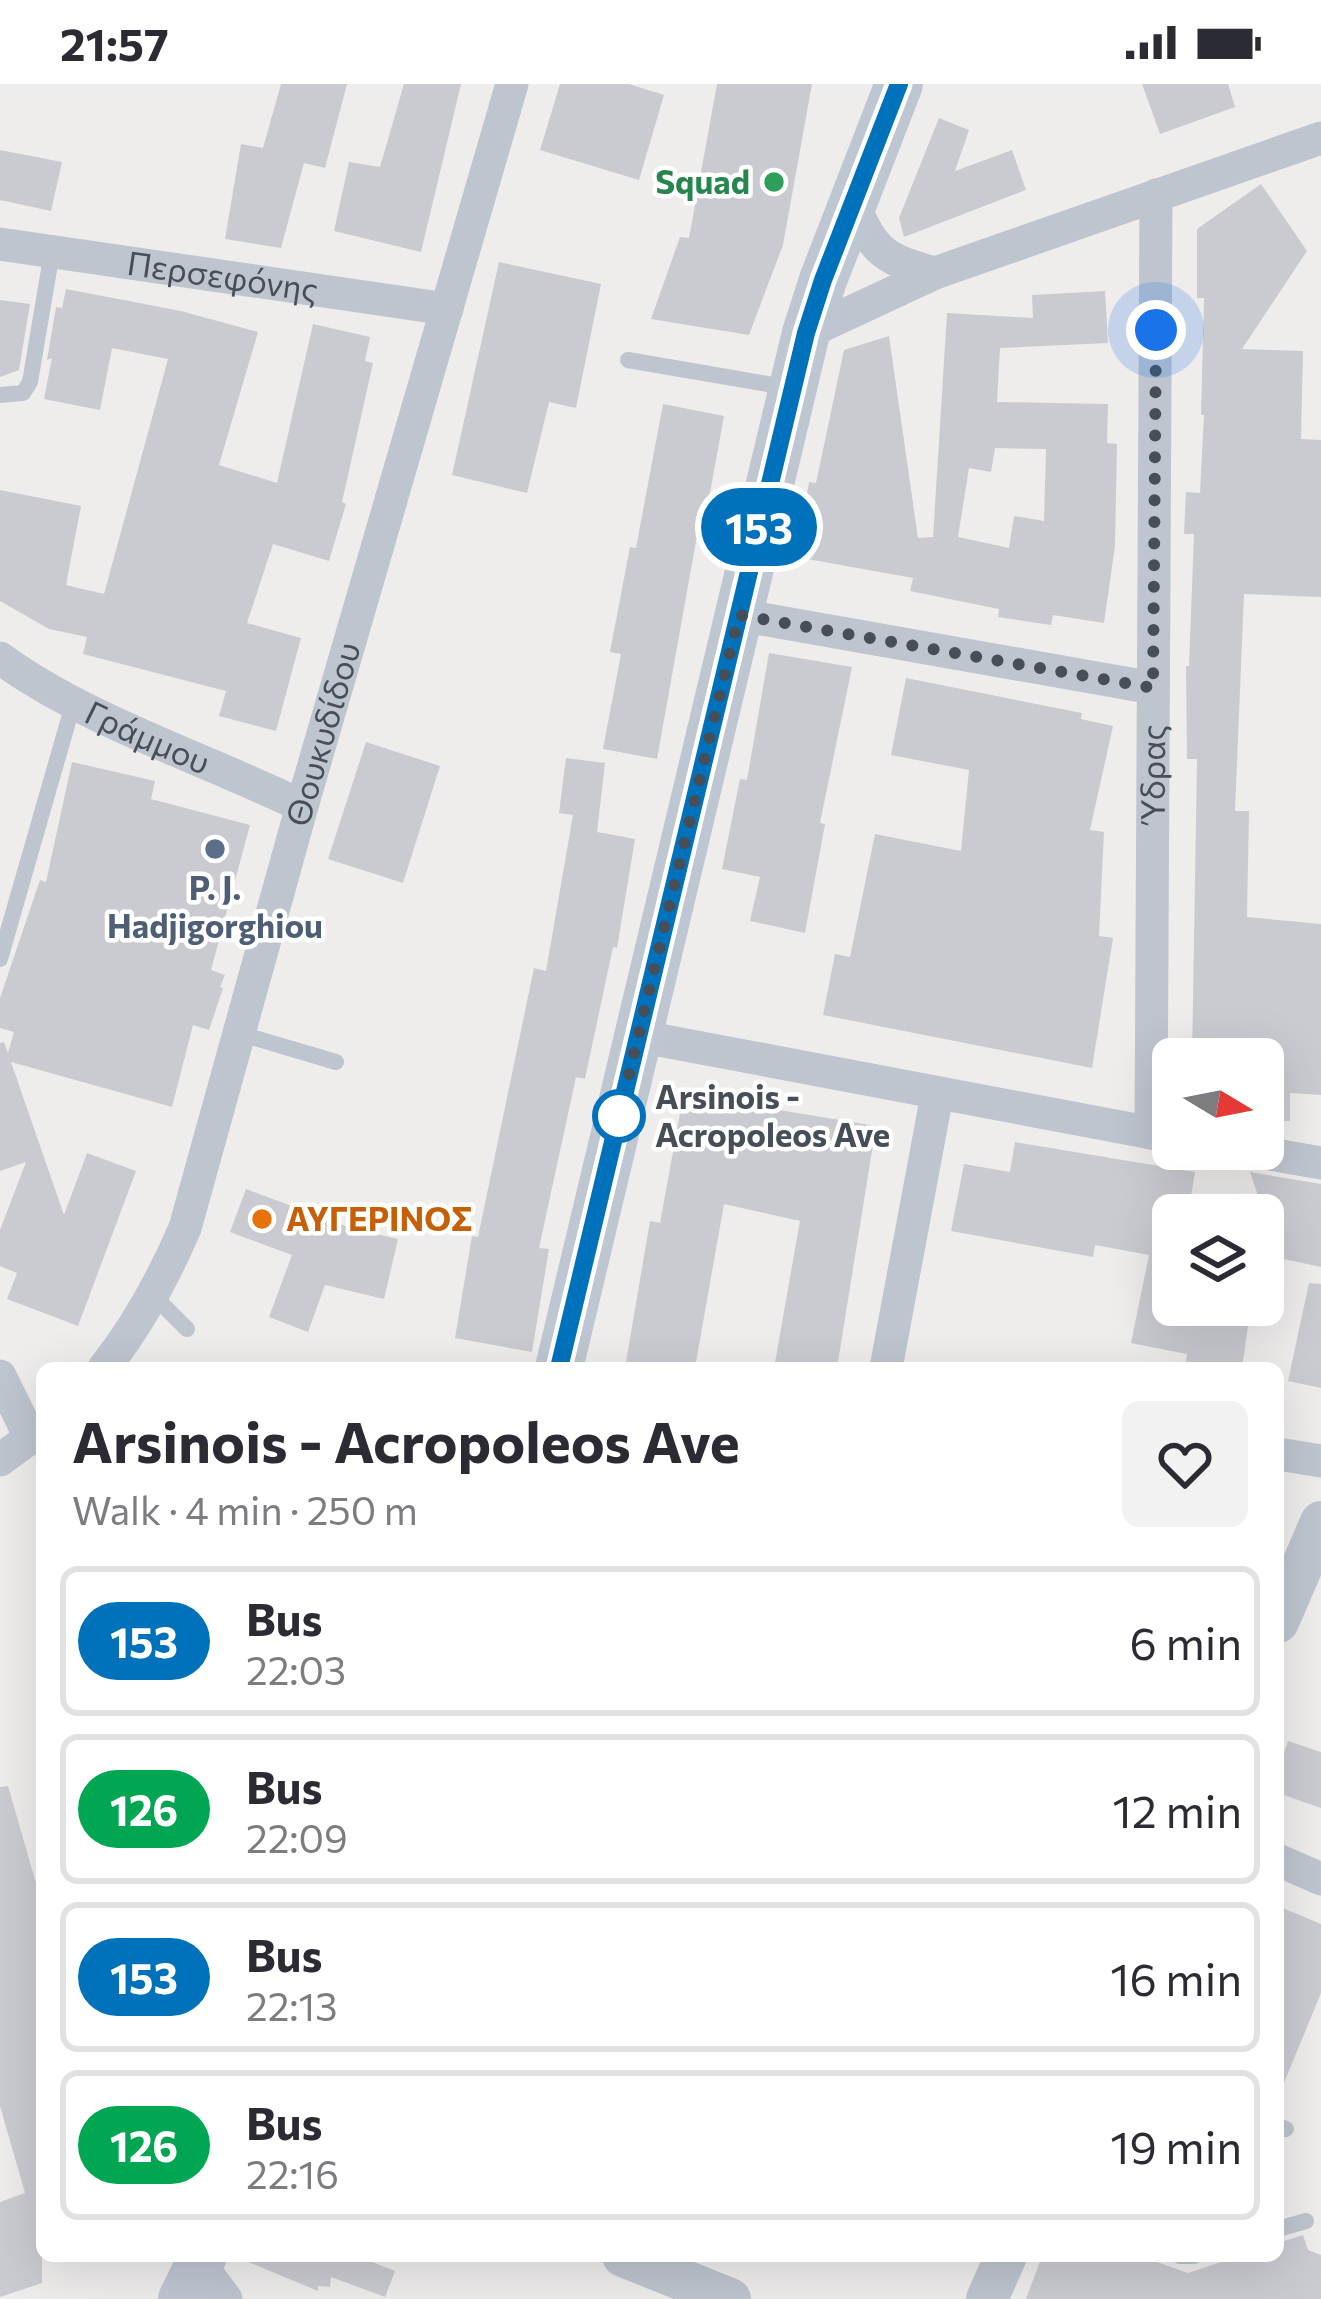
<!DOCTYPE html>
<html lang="en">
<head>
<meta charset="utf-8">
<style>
	body { margin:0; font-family:Commissioner,sans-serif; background:#f2f2f3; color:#2b2b33; height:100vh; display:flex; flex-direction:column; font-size:45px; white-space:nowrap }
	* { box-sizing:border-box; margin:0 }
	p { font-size:39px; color:#7c7c81 }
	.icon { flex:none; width:66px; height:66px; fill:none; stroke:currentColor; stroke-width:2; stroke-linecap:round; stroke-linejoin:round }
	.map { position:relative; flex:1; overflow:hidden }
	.panel { position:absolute; left:36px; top:1278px; width:1248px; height:900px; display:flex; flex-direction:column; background:#fff; border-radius:18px; box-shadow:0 12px 48px #0002 }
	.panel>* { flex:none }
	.badge { padding:0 24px; border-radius:39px; font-size:42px; line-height:78px }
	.needle { width:78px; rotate:100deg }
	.buttons { position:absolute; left:1152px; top:954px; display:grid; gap:24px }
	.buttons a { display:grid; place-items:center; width:132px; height:132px; border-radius:18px; background:#fff; box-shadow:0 12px 48px #0002; font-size:60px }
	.you { position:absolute; width:60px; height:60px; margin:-30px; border:9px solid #fff; border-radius:50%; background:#1a73e8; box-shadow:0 0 0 18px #1a73e833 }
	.map>.badge { position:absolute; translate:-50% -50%; box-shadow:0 0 0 6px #fff }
	.round { display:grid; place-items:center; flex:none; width:126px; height:126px; border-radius:18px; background:#f2f2f3 }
	.head { display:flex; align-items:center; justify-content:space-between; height:204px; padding:0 36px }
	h1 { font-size:57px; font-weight:700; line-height:90px }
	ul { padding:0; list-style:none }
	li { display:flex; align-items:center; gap:36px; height:150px; margin:0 24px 18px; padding:0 12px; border:6px solid #e1e1e2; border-radius:18px }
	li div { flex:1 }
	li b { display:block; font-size:45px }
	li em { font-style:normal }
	li .badge { min-width:132px; font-weight:700; text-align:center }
	.status { display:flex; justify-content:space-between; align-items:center; height:84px; padding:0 60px; background:#fff; direction:ltr }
	.status svg { height:33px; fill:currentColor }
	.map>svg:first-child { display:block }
</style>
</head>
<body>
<div class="status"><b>21:57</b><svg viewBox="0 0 49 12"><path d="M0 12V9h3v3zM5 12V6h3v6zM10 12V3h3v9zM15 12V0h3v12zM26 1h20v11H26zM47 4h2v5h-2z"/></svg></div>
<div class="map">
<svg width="1321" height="2215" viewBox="0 0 1321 2215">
	<rect width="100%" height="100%" fill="#efecec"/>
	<!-- building -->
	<g fill="#cacbd1" fill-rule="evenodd">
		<polygon points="281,0 347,0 325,84 304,79 281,164 225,155 241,60 263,64"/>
		<polygon points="404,0 461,0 421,168 334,147 349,78 380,83"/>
		<polygon points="560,0 629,0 664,11 639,96 540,66"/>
		<polygon points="717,0 812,0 783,161 749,251 651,235 680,153 689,154"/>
		<polygon points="1142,0 1228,0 1235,23 1160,50"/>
		<polygon points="939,34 969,46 955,87 1012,66 1026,106 904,153 899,134"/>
		<polygon points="0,66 62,78 51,127 0,116"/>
		<polygon points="1261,100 1307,167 1242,265 1303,267 1301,355 1321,356 1321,513 1244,510 1235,727 1249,727 1247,833 1321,840 1321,1011 1290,1009 1290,1037 1263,1037 1263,975 1192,975 1197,675 1187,675 1186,582 1189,582 1194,450 1184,450 1186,408 1200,409 1204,331 1201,331 1204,214 1197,214 1197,145"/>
		<polygon points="499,178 601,200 576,324 549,318 527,409 452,391"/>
		<polygon points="66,205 181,227 258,248 219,381 277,399 313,240 370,253 365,277 373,279 342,418 346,420 329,477 273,460 247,539 301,554 276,647 219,632 226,607 83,570 87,553 49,545 0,517 0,406 81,422 66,501 104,510 168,275 112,264 100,326 44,315 52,274 47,276 56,223 62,224"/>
		<path d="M1105,207L1108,259L1000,264L997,318L1108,320L1107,359L1117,360L1115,462L1104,539L1053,531L1051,541L998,533L999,525L910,507L913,494L796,473L809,398L816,399L844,266L889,252L918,454L933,453L947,229L1033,234L1032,211ZM995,364L1046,365L1044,437L1014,432L1009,464L958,453L969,384L991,388Z"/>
		<polygon points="0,216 30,220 19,286 0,293"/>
		<polygon points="663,320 724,332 705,436 700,435 657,675 603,665 621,570 610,568 630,463 636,464"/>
		<polygon points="769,569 852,583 820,739 825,740 805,849 750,837 760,793 722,785 740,695 747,696"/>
		<polygon points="906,594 1082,629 1081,635 1113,642 1090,746 1104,748 1099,852 1113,854 1092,984 823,931 835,870 850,873 875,750 961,767 969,686 891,671"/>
		<polygon points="366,658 440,682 403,799 328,775"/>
		<polygon points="566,674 605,679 597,748 635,755 617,864 613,863 585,995 576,993 539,1164 549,1165 532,1268 455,1254 472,1152 478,1153 534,884 546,887 573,731 559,729"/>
		<polygon points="72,678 155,697 151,715 250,741 211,886 225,891 220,903 223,904 209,946 193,941 172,1023 11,978 64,1131 87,1069 136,1087 78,1242 7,1215 17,1189 0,1182 0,1146 26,1078 0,1087 0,959 4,958 8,969 14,948 0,944 0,914 40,796 46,798"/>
		<polygon points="705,1006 768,1019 767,1024 876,1042 837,1284 774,1284 800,1137 724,1120 695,1284 625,1284 650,1137 660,1139 681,1024"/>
		<polygon points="1015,1058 1195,1088 1188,1131 1173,1131 1173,1221 1251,1221 1242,1284 1185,1284 1187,1270 1131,1259 1149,1171 1095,1161 1093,1173 951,1147 964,1080 1010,1088"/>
		<polygon points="1250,1088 1321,1100 1321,1183 1279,1174"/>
		<polygon points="246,1105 351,1144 398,1155 384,1215 325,1201 308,1248 269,1233 292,1171 230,1148"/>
		<polygon points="1309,1199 1321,1200 1321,1304 1288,1297"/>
		<polygon points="1288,1657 1321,1668 1321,1724 1278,1709 1278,1685"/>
		<polygon points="8,1702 42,1820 42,2199 0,2213 0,2118 25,2109 0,2022 0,1703"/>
		<polygon points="1278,1822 1321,1840 1321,1909 1279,2011"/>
		<polygon points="1303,2151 1308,2166 1321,2171 1321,2215 1026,2215 1042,2172 1140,2172 1188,2189 1239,2172 1278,2172 1278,2159"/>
		<polygon points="234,2172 357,2172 395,2187 385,2213 331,2193 330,2203 318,2202 318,2207"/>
	</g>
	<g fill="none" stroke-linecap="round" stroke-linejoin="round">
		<!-- service -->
		<g stroke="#bec5ce" stroke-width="16">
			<polyline points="628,276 791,304"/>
			<polyline points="0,311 23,309 30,298 52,168"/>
			<polyline points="0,875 74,617"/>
			<polyline points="238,949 336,978"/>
			<polyline points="153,1211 187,1245"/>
			<polyline points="1278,2042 1286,2045"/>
			<polyline points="1278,2145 1306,2137"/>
			<polyline points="1180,2172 1194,2172"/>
		</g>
		<!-- minor -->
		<g stroke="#bec5ce" stroke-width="33">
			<path d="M853,119C874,168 883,175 935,189"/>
			<path id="s1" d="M0,160L447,225"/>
			<polyline points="806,249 935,189 1321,54"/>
			<polyline points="739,531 1153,604"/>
			<path id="s2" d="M0,574C86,637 206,675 302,722"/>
			<polyline points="638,952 1173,1053"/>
			<path id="s3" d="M1151,1049L1156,111"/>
			<polyline points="1241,1065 1321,1079"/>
			<path id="s4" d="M104,1284C138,1241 163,1195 185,1144L302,722L512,0"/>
			<polyline points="886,1284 937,1011"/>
			<polyline points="0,1292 31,1355"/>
			<polyline points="1278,1370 1321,1377"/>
			<polyline points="0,1376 42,1345"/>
			<polyline points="1278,1776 1321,1795"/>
			<polyline points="200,2180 226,2215"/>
		</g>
		<!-- tertiary -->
		<g stroke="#bec5ce" stroke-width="42">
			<polyline points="1278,1538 1321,1438"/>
			<polyline points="623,2172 730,2215"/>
			<polyline points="987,2215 1006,2172"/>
		</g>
		<!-- secondary -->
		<g stroke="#bec6d2" stroke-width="48">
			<polyline points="559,1284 806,249 823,196 899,0"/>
			<polyline points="182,2215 203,2172"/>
		</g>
	</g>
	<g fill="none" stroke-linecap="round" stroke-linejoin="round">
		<!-- line casing -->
		<g stroke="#fff" stroke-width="27">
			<polyline id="line" points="559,1284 806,249 823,196 899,0"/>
		</g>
		<!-- line -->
		<use href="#line" stroke="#0072bc" stroke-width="18"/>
		<!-- walk -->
		<polyline stroke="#464e58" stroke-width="12" stroke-dasharray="0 21.6" points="619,1032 739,531 1153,604 1156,246"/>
	</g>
	<!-- markers -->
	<circle fill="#2e9e5b" stroke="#fff" stroke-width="4.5" cx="774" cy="98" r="12"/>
	<circle fill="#5c6f8a" stroke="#fff" stroke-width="4.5" cx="215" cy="765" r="12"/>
	<circle fill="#fff" stroke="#0072bc" stroke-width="6" cx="619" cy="1032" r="24"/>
	<circle fill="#e8710a" stroke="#fff" stroke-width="4.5" cx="262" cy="1135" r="12"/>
	<g text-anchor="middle" stroke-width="9" stroke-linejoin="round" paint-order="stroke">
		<!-- leisure labels -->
		<g font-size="33" font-weight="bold" fill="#27864d" stroke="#fff" text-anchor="end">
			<text x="750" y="110">Squad</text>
		</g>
		<!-- street labels -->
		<g font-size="33" fill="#464e58" stroke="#fff">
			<text dy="12" stroke="none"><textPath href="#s1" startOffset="225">Περσεφόνης</textPath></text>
			<text dy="12" stroke="none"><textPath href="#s4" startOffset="675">Θουκυδίδου</textPath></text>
			<text dy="12" stroke="none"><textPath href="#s2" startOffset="168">Γράμμου</textPath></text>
			<text dy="12" stroke="none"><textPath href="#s3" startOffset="360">Ύδρας</textPath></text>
		</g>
		<!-- service labels -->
		<g font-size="33" font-weight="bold" fill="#4e5e75" stroke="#fff">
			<text x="215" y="816">P. J.<tspan x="215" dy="38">Hadjigorghiou</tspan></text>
		</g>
		<!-- stop labels -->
		<g font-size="33" font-weight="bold" fill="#464e58" stroke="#fff" text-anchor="start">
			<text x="655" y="1025">Arsinois -<tspan x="655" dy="38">Acropoleos Ave</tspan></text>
		</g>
		<!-- food labels -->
		<g font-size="33" font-weight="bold" fill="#c56008" stroke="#fff" text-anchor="start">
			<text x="286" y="1147">ΑΥΓΕΡΙΝΟΣ</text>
		</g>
	</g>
</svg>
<div class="buttons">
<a><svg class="needle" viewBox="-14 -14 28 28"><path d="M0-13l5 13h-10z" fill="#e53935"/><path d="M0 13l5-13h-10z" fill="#7c7c81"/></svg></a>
<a><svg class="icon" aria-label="layers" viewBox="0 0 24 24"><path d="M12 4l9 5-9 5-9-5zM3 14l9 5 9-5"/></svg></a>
</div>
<div class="you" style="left:1156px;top:246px"></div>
<b class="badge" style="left:759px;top:443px;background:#0072bc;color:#fff">153</b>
<section class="panel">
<div class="head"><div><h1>Arsinois - Acropoleos Ave</h1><p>Walk · 4 min · 250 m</p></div><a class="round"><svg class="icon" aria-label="heart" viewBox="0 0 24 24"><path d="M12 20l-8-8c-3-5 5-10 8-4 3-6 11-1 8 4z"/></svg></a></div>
<ul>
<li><span class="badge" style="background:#0072bc;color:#fff">153</span><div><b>Bus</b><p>22:03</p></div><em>6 min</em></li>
<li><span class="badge" style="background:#00a651;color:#fff">126</span><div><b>Bus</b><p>22:09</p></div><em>12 min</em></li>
<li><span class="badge" style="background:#0072bc;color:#fff">153</span><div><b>Bus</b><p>22:13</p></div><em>16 min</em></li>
<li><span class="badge" style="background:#00a651;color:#fff">126</span><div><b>Bus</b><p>22:16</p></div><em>19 min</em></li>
</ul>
</section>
</div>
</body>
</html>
